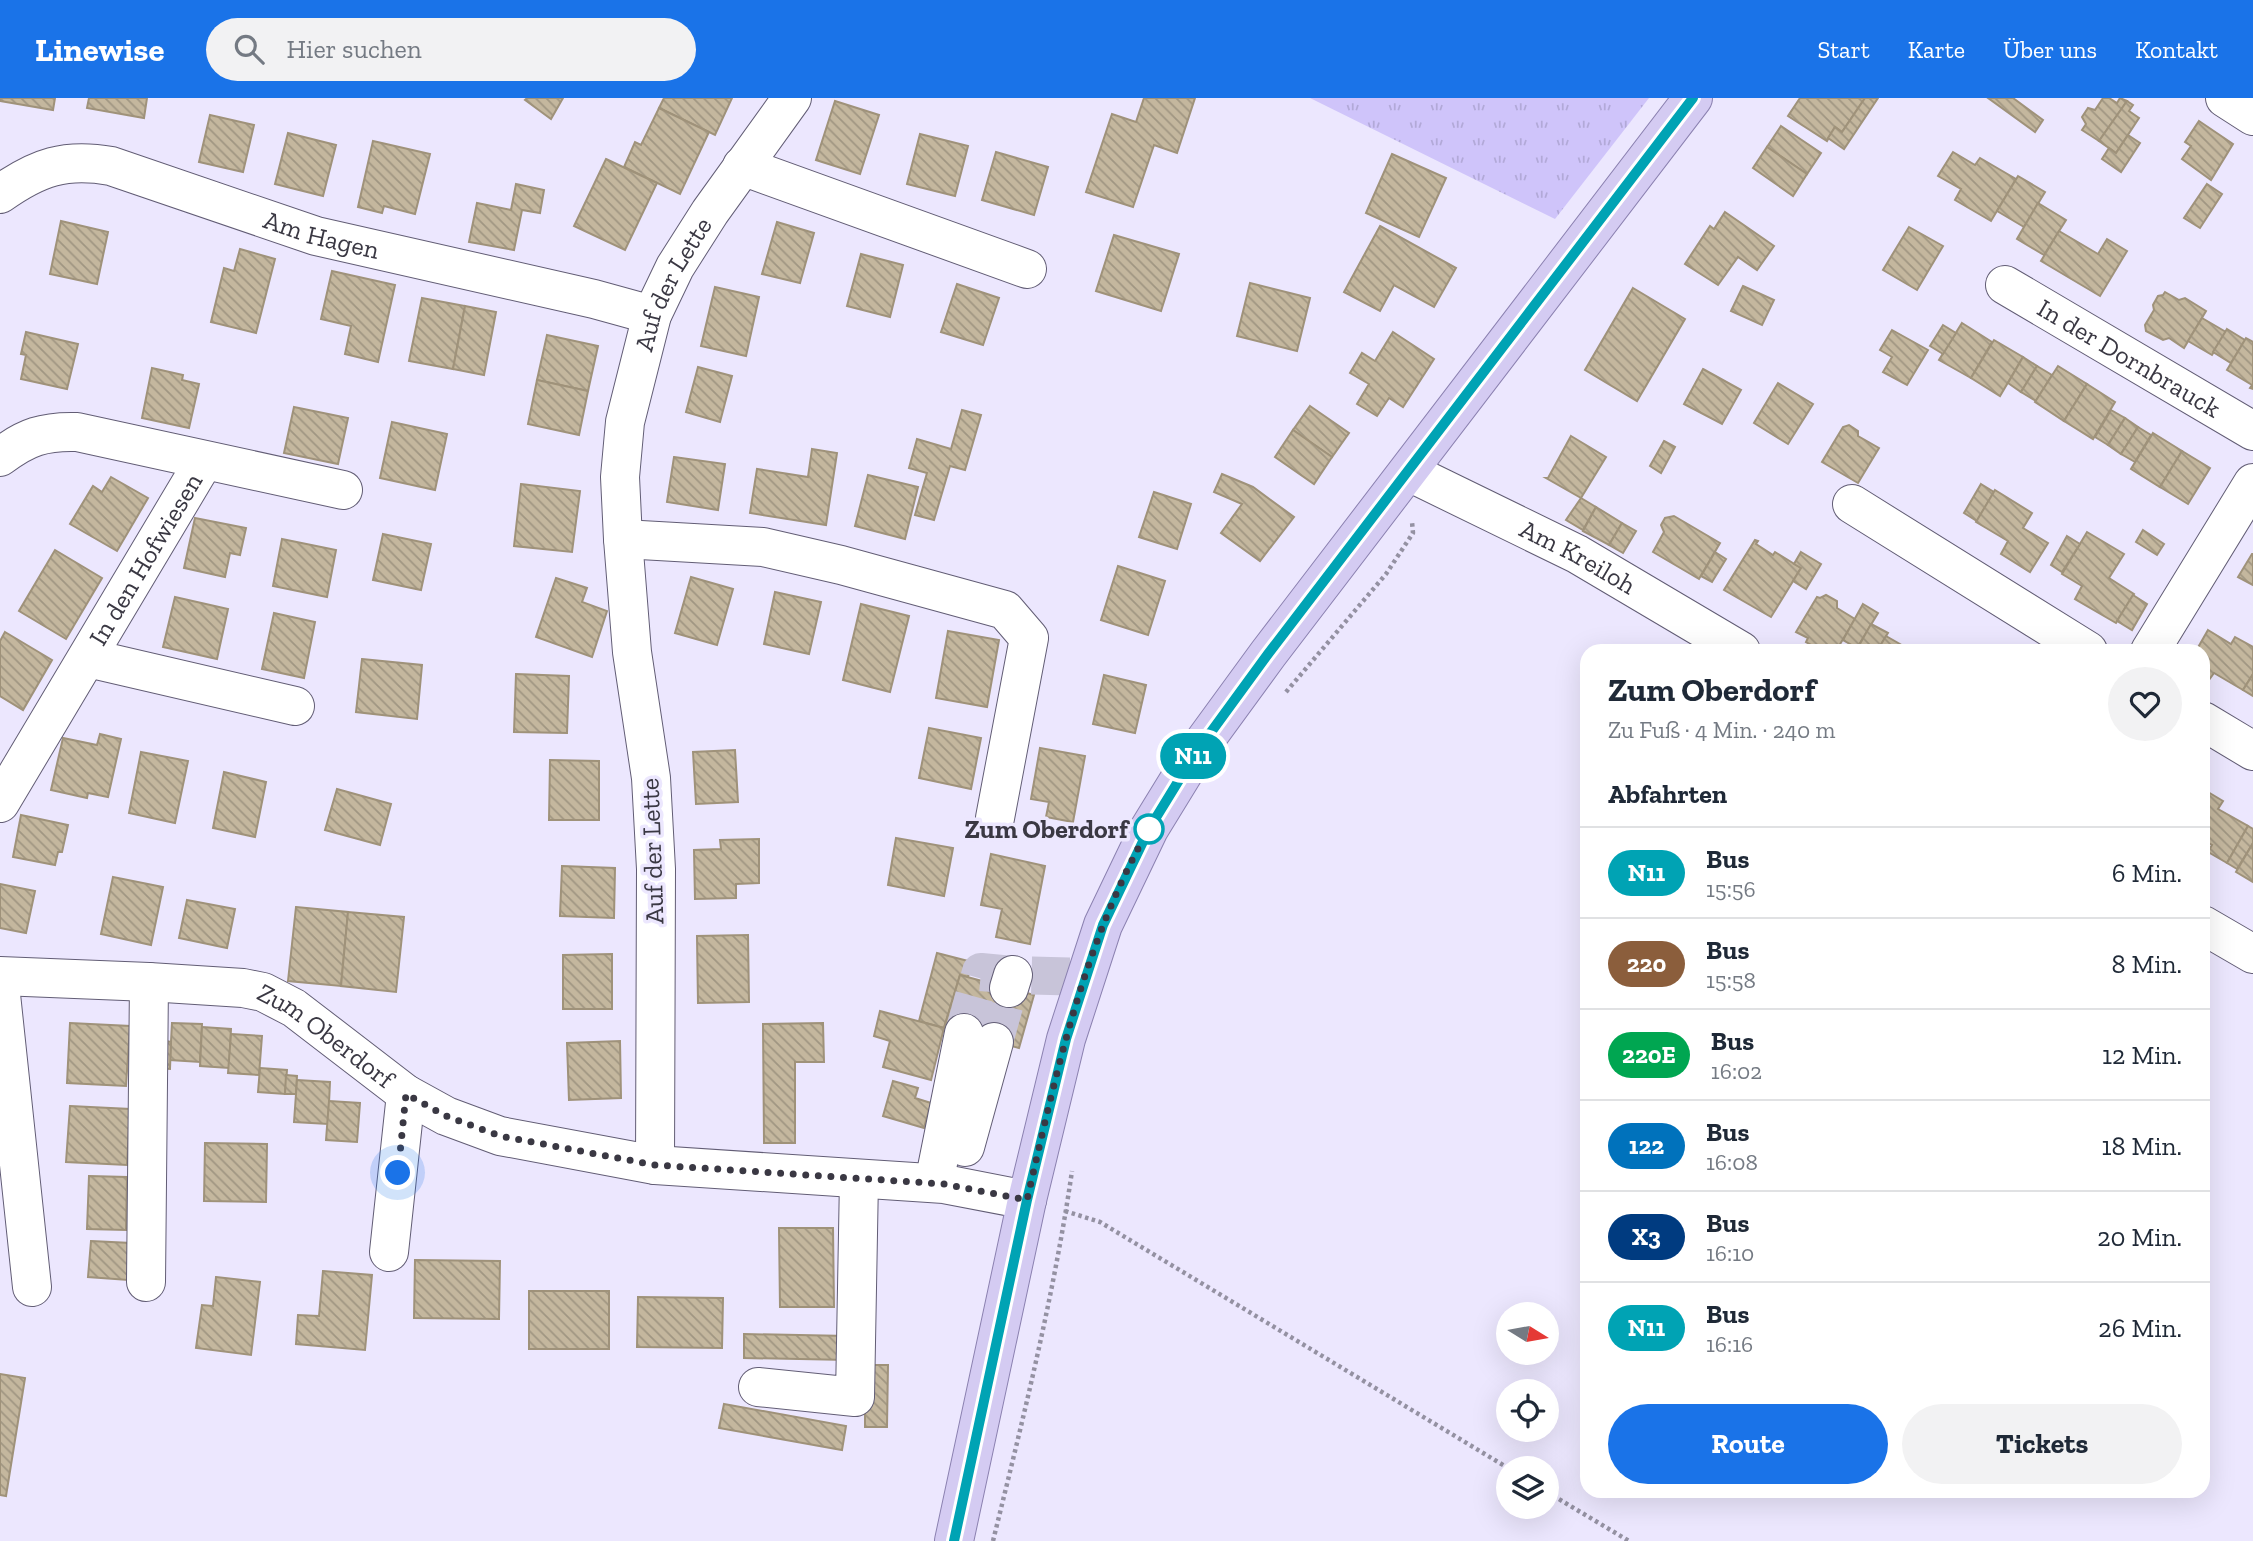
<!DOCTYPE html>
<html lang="de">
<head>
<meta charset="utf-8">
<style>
	body { margin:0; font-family:"Zilla Slab",serif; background:#f2f2f3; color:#1f2937; height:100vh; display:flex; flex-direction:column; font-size:26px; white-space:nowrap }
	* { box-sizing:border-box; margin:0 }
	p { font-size:23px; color:#747a83 }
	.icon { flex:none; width:38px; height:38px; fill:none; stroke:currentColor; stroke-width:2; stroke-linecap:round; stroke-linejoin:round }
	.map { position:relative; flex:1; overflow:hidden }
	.details { position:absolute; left:1580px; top:546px; width:630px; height:854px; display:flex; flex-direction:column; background:#fff; border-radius:21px; box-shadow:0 7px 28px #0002 }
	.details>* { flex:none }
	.badge { padding:0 14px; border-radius:23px; font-size:24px; line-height:46px }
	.needle { width:46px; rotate:101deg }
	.tools { position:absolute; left:1496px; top:1204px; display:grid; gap:14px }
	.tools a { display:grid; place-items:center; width:63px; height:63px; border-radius:50%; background:#fff; box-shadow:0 7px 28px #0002; font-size:35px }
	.you { position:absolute; width:35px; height:35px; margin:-18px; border:5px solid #fff; border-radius:50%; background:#1a73e8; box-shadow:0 0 0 10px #1a73e833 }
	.map>.badge { position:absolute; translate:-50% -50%; box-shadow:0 0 0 4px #fff }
	h2 { padding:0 28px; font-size:26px; line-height:63px }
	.round { display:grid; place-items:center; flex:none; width:74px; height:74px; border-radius:37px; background:#f2f2f3 }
	.head { display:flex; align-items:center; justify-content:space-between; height:119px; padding:0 28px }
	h1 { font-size:33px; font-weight:700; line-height:52px }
	.action { display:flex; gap:14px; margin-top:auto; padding:14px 28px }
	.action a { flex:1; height:80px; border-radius:42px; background:#1a73e8; color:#fff; font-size:28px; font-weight:700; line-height:80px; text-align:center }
	.action a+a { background:#f2f2f3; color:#1f2937 }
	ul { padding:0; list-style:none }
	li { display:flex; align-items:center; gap:21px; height:91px; padding:0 28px; border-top:2px solid #e0e1e3 }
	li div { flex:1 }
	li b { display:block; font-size:26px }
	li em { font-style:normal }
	li .badge { min-width:77px; font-weight:700; text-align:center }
	header { display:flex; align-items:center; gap:42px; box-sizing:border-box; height:98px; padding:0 35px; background:#1a73e8; color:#fff }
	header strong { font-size:33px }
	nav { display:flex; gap:38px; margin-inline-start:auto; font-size:24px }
	.search { width:490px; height:63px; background:#f2f2f3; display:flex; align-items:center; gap:18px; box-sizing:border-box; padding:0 24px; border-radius:38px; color:#747a83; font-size:26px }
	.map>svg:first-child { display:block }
</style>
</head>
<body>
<header>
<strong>Linewise</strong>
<div class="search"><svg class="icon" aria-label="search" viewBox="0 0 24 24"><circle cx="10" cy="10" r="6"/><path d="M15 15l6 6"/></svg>Hier suchen</div>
<nav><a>Start</a><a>Karte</a><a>Über uns</a><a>Kontakt</a></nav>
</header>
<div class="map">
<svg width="2253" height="1443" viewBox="0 0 2253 1443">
	<defs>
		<pattern id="grass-tufts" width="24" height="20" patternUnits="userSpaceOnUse" patternTransform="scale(1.75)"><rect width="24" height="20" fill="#cfc4fa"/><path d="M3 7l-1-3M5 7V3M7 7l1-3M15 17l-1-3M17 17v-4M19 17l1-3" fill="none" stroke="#b2a9d8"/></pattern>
		<pattern id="building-back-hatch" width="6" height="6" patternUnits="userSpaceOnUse" patternTransform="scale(1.75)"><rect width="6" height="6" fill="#c4b79e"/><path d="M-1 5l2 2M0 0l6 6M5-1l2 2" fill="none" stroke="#a09682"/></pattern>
	</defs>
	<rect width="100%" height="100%" fill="#ece7fe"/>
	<!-- grass -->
	<polygon fill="url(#grass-tufts)" points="1310,0 1649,0 1555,121"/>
	<!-- building -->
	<g fill="url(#building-back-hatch)" stroke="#9f927a" stroke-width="2">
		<polygon points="0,0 55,0 53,12 0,3"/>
		<polygon points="89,0 147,0 144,20 87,10"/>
		<polygon points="527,0 563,0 551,21 525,2"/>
		<polygon points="664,0 732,0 715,37 659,10"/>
		<polygon points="1144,0 1195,0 1177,55 1154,47 1133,109 1086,94 1112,16 1136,24"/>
		<polygon points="1800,0 1865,0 1842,34 1835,29 1827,43 1788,18"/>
		<polygon points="1865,0 1878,0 1844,51 1828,40 1835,29 1842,34"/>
		<polygon points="1988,0 2013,0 2043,22 2035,34"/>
		<polygon points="2103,0 2109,0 2117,5 2120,0 2127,3 2099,43 2082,32 2086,26 2082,19 2088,10 2095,12"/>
		<polygon points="835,3 879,17 860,76 816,62"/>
		<polygon points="2127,3 2133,7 2129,13 2139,20 2116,55 2099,43"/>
		<polygon points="659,10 709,34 680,96 624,69 635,44 641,47"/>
		<polygon points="210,17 254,27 243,74 199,64"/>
		<polygon points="2199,23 2233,46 2211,82 2182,61 2191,48 2185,44"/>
		<polygon points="1781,28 1821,55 1807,76 1767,49"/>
		<polygon points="288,35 336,47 323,98 275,86"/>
		<polygon points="920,36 968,48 955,98 907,86"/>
		<polygon points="2128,37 2140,45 2121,74 2102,61 2109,50 2116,55"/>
		<polygon points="373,43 430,56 415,116 384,108 382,115 358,109"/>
		<polygon points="1767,49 1807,76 1793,98 1753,70"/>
		<polygon points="996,54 1048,69 1034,117 982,102"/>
		<polygon points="1953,54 1975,67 1980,60 2016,81 1991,123 1955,102 1961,91 1938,78"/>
		<polygon points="1392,56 1446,80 1419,139 1366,115"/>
		<polygon points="606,61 657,85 625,152 574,128"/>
		<polygon points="2018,78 2045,94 2024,129 1997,113"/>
		<polygon points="516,86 544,92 540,115 522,112 514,152 469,144 477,105 511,112"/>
		<polygon points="2207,86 2222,96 2200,130 2184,120"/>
		<polygon points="2038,105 2066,122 2044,157 2017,141"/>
		<polygon points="1725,114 1774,148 1757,172 1738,159 1718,187 1685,166 1710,128 1714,131"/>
		<polygon points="61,123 108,134 97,186 50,176"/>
		<polygon points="777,124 814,135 800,185 762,176"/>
		<polygon points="1380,128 1456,170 1434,209 1394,187 1380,213 1344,194"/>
		<polygon points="1909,129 1943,148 1917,192 1883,172"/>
		<polygon points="2059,133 2098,156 2107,141 2127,153 2100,198 2041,163"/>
		<polygon points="1114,137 1179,156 1161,213 1096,193"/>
		<polygon points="240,151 275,161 256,235 211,224 224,170 234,173"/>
		<polygon points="861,156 903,167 890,219 847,208"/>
		<polygon points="332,173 395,187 378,264 345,256 351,228 321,221"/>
		<polygon points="1250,185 1310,200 1297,253 1237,238"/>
		<polygon points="957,186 999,200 983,247 941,234"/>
		<polygon points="1743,188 1774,202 1762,227 1731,213"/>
		<polygon points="715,189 759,199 746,258 701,248"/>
		<polygon points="1633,190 1685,221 1637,303 1585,272"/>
		<polygon points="2165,194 2179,202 2185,200 2206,213 2184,250 2169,240 2163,242 2146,233 2145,227 2154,212 2153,207 2158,198 2163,197"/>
		<polygon points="422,200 465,208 453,271 409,263"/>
		<polygon points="465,208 496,214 484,277 453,271"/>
		<polygon points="2202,220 2226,234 2212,257 2188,243"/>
		<polygon points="1962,225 1992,244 1971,280 1939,262"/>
		<polygon points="1943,227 1956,235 1943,256 1930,248"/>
		<polygon points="2227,231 2245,242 2231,265 2213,254"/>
		<polygon points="1892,232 1928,252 1907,287 1883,274 1892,259 1880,252"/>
		<polygon points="26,234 78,246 67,291 21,281 26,257 21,256"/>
		<polygon points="1393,234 1434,261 1403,309 1389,300 1377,318 1357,306 1369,286 1350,275 1362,255 1375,263"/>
		<polygon points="547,237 598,248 588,293 537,282"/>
		<polygon points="2246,240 2253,244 2253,291 2250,290 2252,287 2227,272"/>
		<polygon points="1994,242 2023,259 2000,298 1971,280"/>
		<polygon points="2023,259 2037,268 2021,294 2008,285"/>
		<polygon points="2037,268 2052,277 2036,303 2021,294"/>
		<polygon points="2058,268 2087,286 2064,323 2035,304"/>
		<polygon points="698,269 732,278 720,324 686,314"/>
		<polygon points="152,270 183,277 182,282 199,286 189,330 142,320"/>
		<polygon points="1703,271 1741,292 1722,326 1684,306"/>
		<polygon points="537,282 588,293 579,337 528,326"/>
		<polygon points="1778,285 1813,306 1788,346 1754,325"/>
		<polygon points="2087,286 2115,304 2093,341 2064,323"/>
		<polygon points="1310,308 1349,335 1332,359 1293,332"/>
		<polygon points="294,309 348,320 338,366 284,355"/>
		<polygon points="962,312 981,317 965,372 950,368 934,422 915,417 927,375 909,370 917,341 951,351"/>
		<polygon points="2111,312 2125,320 2108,347 2095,339"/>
		<polygon points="2125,320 2138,329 2121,356 2108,347"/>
		<polygon points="392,324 447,336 435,392 380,380"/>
		<polygon points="1849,327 1858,333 1858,338 1879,350 1858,385 1822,364 1843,329"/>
		<polygon points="2138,329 2151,337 2135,364 2121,356"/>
		<polygon points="1293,332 1332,359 1314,386 1275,359"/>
		<polygon points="2153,335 2182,353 2160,389 2131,371"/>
		<polygon points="1571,338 1606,359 1581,400 1546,380 1548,380"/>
		<polygon points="1664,343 1675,349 1661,375 1650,368"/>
		<polygon points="812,351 837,355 826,427 750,415 757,371 808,379"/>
		<polygon points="2182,353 2210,370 2188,406 2160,389"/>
		<polygon points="674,359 725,366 718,412 667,404"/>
		<polygon points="1222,376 1253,389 1294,419 1260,463 1221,435 1242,406 1214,394"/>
		<polygon points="868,377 918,389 905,441 855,428"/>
		<polygon points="111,379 148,400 117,453 70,426 93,388 102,394"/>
		<polygon points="521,386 580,393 572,454 514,448"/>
		<polygon points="1981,386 1994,394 1977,423 1964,415"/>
		<polygon points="1995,392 2032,415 2023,430 2048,445 2030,474 2001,456 2008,443 1976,424"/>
		<polygon points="1154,394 1191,406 1177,451 1139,439"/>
		<polygon points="1581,400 1596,409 1583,432 1566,422"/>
		<polygon points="1596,409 1622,425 1609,447 1583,433"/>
		<polygon points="1674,418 1720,445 1699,481 1653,454 1664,434 1661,427 1665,420"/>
		<polygon points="195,420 246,430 240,457 230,455 225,479 184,470"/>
		<polygon points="1622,425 1636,433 1623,455 1609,447"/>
		<polygon points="2143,432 2164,446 2157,457 2136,444"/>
		<polygon points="2087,434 2124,456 2109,480 2134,496 2116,525 2075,501 2082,488 2062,476"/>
		<polygon points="383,436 431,446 421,492 373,482"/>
		<polygon points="2067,438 2080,446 2062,474 2051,467"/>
		<polygon points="282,441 336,452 327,499 273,488"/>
		<polygon points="1755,442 1758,443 1756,446 1773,457 1775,454 1801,470 1771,519 1724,492"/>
		<polygon points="55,452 102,480 66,541 19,513"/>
		<polygon points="1715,454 1726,461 1712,484 1701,478"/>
		<polygon points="1801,454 1821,466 1806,491 1793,483 1801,470 1794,466"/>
		<polygon points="2252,456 2253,456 2253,487 2238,479"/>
		<polygon points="1118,468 1165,483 1148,537 1101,522"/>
		<polygon points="691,479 733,491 717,547 675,535"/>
		<polygon points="556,480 587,490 582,504 607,513 592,559 536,539"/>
		<polygon points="775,494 821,504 809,556 764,546"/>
		<polygon points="1826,497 1837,503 1837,510 1855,521 1836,553 1825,551 1822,553 1806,544 1808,540 1796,534 1817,499 1820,500"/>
		<polygon points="2133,497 2147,506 2132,532 2117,523"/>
		<polygon points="175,499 228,511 217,561 163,549"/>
		<polygon points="861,506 909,518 890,594 843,582"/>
		<polygon points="1863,506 1878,515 1857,550 1843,542"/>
		<polygon points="274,515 315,524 304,580 262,571"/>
		<polygon points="1871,526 1888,535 1877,553 1856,553"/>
		<polygon points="2208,532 2231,546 2235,539 2253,549 2253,576 2243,592 2214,575 2209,582 2203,578 2203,553 2196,553"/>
		<polygon points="948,533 999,542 987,609 936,600"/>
		<polygon points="5,534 52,562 23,612 0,598 0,543"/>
		<polygon points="1886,538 1912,553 1877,553"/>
		<polygon points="362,561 422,567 417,621 356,614"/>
		<polygon points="516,576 569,578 567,635 514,634"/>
		<polygon points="2253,576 2253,598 2243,592"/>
		<polygon points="1104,577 1146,587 1135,635 1093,626"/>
		<polygon points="929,630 981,640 971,691 919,680"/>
		<polygon points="100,636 121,641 108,699 88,695 87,700 51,692 63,640 97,647"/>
		<polygon points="1040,650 1085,658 1073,724 1046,719 1049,704 1031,701"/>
		<polygon points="735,652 738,704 696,706 693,654"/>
		<polygon points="141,654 188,663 175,725 129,715"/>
		<polygon points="550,662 599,663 599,722 549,722"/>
		<polygon points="224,674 266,684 255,739 213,730"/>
		<polygon points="337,691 391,706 380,747 325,732"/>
		<polygon points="2203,691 2223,703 2218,711 2248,728 2227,765 2208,754 2212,747 2203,742"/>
		<polygon points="21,717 68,727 62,754 58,754 55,767 13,759"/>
		<polygon points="2248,728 2253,731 2253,745 2237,771 2227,765"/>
		<polygon points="896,740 953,750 944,798 888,787"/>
		<polygon points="759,741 759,785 736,786 736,800 695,801 694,752 721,751 720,742"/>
		<polygon points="2253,745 2253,784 2236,774"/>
		<polygon points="991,756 1045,768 1030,846 996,839 1002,811 981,807"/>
		<polygon points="562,768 615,770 614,820 560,818"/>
		<polygon points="113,779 163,789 151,847 101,836"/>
		<polygon points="0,786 35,793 26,835 0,830"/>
		<polygon points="187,802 235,811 227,850 179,840"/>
		<polygon points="296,809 348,814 341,888 288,883"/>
		<polygon points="348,814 404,819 396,894 341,888"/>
		<polygon points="748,837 749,904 698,905 697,838"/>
		<polygon points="937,855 972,864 968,879 960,877 944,930 919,923"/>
		<polygon points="612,856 612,911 563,911 563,857"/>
		<polygon points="960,877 1034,897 1019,950 944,930"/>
		<polygon points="880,913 944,930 931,982 883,969 890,943 874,938"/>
		<polygon points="70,925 130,928 126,988 67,985"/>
		<polygon points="172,925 202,926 200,964 170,962"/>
		<polygon points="823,925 824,964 795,964 795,1045 764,1045 763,926"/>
		<polygon points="202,929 231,931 229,970 200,968"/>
		<polygon points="231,936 262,938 259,977 228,975"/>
		<polygon points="158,941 171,944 170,971 157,970"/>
		<polygon points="620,943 621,1000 569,1002 567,945"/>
		<polygon points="260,970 287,972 285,996 258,994"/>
		<polygon points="286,977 297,978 296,996 285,996"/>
		<polygon points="297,982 330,984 328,1026 294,1024"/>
		<polygon points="893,983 918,990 915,1000 931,1005 924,1030 883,1018"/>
		<polygon points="329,1003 360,1005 357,1044 326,1042"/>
		<polygon points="70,1008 130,1011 127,1067 66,1064"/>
		<polygon points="205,1045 267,1046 266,1104 204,1103"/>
		<polygon points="89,1078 127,1079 126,1132 87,1131"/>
		<polygon points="779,1130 833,1130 834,1209 780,1209"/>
		<polygon points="91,1143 131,1145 128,1182 88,1179"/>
		<polygon points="415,1162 500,1163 499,1221 414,1220"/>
		<polygon points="323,1173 372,1177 365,1252 296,1246 298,1217 319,1218"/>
		<polygon points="216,1179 260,1184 251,1257 196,1250 202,1207 213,1208"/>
		<rect x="529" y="1193" width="80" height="58"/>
		<polygon points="638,1199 723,1200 722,1250 637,1249"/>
		<polygon points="744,1236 848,1238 848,1262 744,1260"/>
		<polygon points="865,1267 888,1267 887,1329 865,1329"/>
		<polygon points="0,1276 25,1280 6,1398 0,1397"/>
		<polygon points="724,1306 846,1328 842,1352 719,1330"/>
	</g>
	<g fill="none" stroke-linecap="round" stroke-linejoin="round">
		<!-- minor-tunnel -->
		<g stroke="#c8c4d9" stroke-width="38" stroke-dasharray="38 19" stroke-linecap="butt">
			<polyline points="964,935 981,874 1013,877 1085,879"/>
			<polyline points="994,944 1009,890"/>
		</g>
		<!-- minor casing -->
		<g stroke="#625d75" stroke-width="40">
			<g id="minor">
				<polyline points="2225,0 2253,18"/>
				<polyline points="742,68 1027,171"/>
				<path id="s1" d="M0,96C38,69 65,60 111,68L316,138L594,201L652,217"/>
				<path id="s2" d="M2005,187L2253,333"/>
				<path d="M0,359C26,339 44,333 77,334L343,392"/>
				<path id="s3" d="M1409,374L1577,456L1741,553"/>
				<polyline points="1852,406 2088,553"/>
				<polyline points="623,441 763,449 841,467 1005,512 1029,540 995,720"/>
				<polyline points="2150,553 2253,385"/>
				<polyline points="88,560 295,608"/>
				<polyline points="2203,623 2253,653"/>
				<path id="s4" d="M0,705L204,363"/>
				<polyline points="2203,827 2253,856"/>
				<path id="s5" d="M0,878L149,884L243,890L263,894L294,910L406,996L446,1018L500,1038L655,1067L944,1086L1027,1102"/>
				<polyline points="0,887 32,1189"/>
				<polyline points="1009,890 1013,877"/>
				<polyline points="965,1049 994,944"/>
				<path id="s6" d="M655,1067L656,771L651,680L632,554L623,441L620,379L625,324L652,217L675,169L710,114L792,0"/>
				<polyline points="934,1085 964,935"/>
				<polyline points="389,1154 406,996"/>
				<polyline points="146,1184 149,884"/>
				<polyline points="758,1289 855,1299 859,1081"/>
			</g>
		</g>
		<!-- major casing -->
		<g stroke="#8b81b0" stroke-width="40">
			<polyline id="major" points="954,1443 1027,1102 1066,941 1103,827 1149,731 1195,656 1268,556 1693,0"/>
		</g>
		<!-- path -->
		<g stroke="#9491a2" stroke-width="4.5" stroke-dasharray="3.5 3.5" stroke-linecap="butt">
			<polyline points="1286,594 1386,476 1413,435 1412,424"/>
			<polyline points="1065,1113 1100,1124 1508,1370"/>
			<polyline points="1547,1394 1629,1443"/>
			<path d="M993,1443C1023,1321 1054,1197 1072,1073"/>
		</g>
		<!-- minor -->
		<use href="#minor" stroke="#fff" stroke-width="38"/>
		<!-- major -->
		<use href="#major" stroke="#d4cbf2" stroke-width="38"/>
	</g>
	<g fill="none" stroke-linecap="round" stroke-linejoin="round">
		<!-- line casing -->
		<g stroke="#fff" stroke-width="16">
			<polyline id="line" points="954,1443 1027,1102 1066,941 1103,827 1149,731 1195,656 1268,556 1693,0"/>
		</g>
		<!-- line -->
		<use href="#line" stroke="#00a3b4" stroke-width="10"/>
		<!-- walk -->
		<path stroke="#3a3843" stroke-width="7" stroke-dasharray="0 12.6" d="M398,1075L406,996L446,1018L500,1038L655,1067L944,1086L1027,1102C1056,976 1084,843 1149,731"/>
	</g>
	<!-- markers -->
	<circle fill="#fff" stroke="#00a3b4" stroke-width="3.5" cx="1149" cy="731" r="14"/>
	<g text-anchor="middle" stroke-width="7" stroke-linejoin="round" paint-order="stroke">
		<!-- street labels -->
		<g font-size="26" fill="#3a3843" stroke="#ece7fe">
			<text dy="9" stroke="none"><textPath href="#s1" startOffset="340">Am Hagen</textPath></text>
			<text dy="9" stroke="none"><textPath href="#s6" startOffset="892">Auf der Lette</textPath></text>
			<text dy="9" stroke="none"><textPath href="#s2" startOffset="144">In der Dornbrauck</textPath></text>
			<text dy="9" stroke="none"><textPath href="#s3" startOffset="189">Am Kreiloh</textPath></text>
			<text dy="9" stroke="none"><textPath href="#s4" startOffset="284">In den Hofwiesen</textPath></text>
			<text transform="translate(652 753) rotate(-92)" y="9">Auf der Lette</text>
			<text dy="9" stroke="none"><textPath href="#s5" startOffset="340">Zum Oberdorf</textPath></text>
		</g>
		<!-- stop labels -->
		<g font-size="26" font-weight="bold" fill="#3a3843" stroke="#ece7fe" text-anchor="end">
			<text x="1128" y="740">Zum Oberdorf</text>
		</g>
	</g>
</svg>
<div class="tools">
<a><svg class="needle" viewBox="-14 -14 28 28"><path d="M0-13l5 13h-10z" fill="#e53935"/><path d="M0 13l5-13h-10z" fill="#747a83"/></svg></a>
<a><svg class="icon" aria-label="locate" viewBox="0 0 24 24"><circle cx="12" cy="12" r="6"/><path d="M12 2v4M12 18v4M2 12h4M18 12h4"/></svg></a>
<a><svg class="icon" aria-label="layers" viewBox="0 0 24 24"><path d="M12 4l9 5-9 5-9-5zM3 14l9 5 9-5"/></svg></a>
</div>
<div class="you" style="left:398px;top:1075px"></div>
<b class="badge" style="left:1193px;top:658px;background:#00a3b4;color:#fff">N11</b>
<section class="details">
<div class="head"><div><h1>Zum Oberdorf</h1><p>Zu Fuß · 4 Min. · 240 m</p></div><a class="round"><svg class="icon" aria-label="heart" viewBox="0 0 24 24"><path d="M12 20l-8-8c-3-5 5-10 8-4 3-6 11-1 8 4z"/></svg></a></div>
<h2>Abfahrten</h2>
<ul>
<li><span class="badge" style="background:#00a3b4;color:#fff">N11</span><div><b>Bus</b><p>15:56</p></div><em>6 Min.</em></li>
<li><span class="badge" style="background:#8b5e3c;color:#fff">220</span><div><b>Bus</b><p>15:58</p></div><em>8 Min.</em></li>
<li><span class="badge" style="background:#00a651;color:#fff">220E</span><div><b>Bus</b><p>16:02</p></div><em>12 Min.</em></li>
<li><span class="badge" style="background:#0072bc;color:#fff">122</span><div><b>Bus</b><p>16:08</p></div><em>18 Min.</em></li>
<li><span class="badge" style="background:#003b80;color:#fff">X3</span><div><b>Bus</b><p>16:10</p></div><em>20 Min.</em></li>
<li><span class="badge" style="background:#00a3b4;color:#fff">N11</span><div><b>Bus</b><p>16:16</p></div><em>26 Min.</em></li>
</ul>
<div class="action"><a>Route</a><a>Tickets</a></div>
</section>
</div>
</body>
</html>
